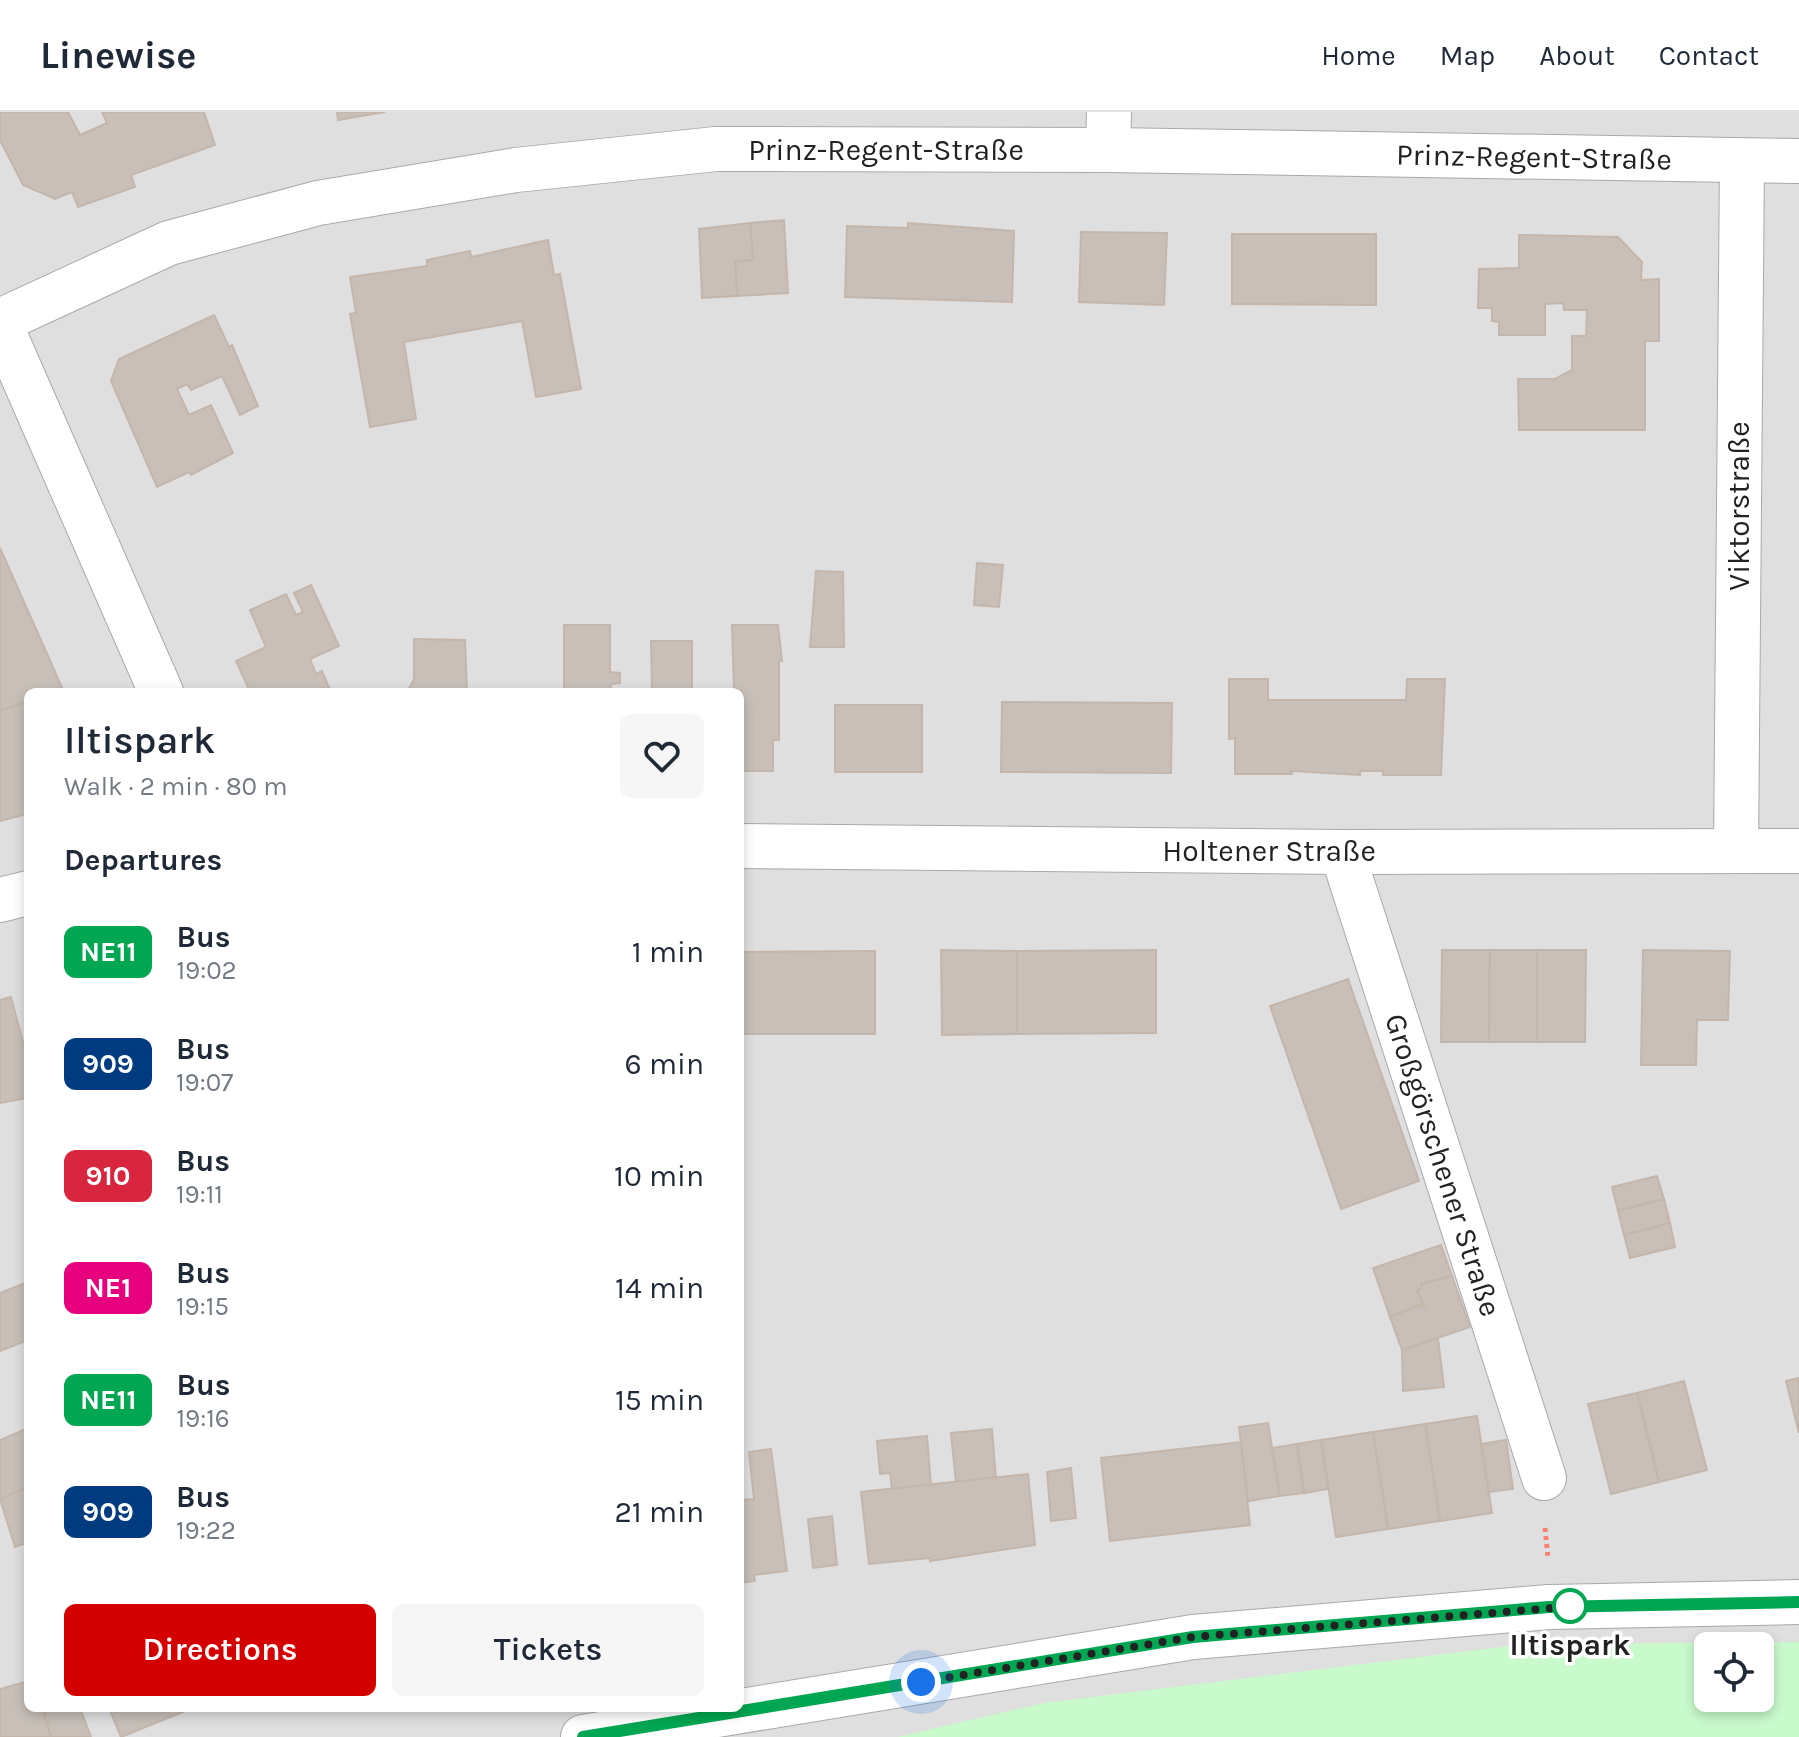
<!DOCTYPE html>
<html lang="en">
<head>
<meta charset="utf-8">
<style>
	body { margin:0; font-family:Karla,sans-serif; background:#f6f6f7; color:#1f2937; height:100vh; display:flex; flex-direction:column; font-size:30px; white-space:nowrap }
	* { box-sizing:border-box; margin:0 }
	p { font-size:26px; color:#747a83 }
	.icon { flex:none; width:44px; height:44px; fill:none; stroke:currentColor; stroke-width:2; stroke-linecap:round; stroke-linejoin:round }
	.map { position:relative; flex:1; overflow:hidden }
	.drawer { position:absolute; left:24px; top:576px; width:720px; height:1024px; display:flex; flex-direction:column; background:#fff; border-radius:12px; box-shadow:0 4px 12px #0003 }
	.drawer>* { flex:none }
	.badge { padding:0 16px; border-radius:12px; font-size:28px; line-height:52px }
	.fabs { position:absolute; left:1694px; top:1520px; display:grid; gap:16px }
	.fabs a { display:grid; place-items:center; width:80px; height:80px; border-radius:12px; background:#fff; box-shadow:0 4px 12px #0003; font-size:40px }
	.you { position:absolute; width:40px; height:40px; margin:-20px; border:6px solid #fff; border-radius:50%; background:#1a73e8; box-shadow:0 0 0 12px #1a73e833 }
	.map>.badge { position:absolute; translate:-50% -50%; box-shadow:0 0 0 4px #fff }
	h2 { padding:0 40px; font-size:30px; line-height:72px }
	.round { display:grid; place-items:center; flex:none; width:84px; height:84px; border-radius:12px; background:#f6f6f7 }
	.overview { display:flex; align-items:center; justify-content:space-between; height:136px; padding:0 40px }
	h1 { font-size:38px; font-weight:600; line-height:60px }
	.cta { display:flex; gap:16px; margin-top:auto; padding:16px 40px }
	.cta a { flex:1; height:92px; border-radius:12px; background:#d40000; color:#fff; font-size:32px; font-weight:600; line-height:92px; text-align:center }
	.cta a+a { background:#f6f6f7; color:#1f2937 }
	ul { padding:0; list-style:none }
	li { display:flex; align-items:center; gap:24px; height:112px; padding:0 40px }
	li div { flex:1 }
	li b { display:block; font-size:30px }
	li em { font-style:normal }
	li .badge { min-width:88px; font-weight:700; text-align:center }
	header { display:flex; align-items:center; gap:48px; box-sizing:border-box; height:112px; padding:0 40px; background:#fff; border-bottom:2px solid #e0e1e3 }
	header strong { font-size:38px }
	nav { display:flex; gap:44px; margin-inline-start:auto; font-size:28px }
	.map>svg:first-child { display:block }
</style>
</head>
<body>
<header>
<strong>Linewise</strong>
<nav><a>Home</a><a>Map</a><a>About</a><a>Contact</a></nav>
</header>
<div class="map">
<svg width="1799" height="1625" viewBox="0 0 1799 1625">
	<rect width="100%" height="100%" fill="#f2efe9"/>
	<!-- residential -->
	<path fill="#e0dfdf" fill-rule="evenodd" d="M0,0H1799V1625H0ZM28,580H740V1596H28ZM1708,1534H1760V1586H1708Z"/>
	<!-- park -->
	<path fill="#c8facc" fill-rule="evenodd" d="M1799,1530V1625H897L1044,1591L1526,1532ZM1708,1534H1760V1586H1708Z"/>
	<!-- building -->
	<g fill="#c7bfb8" stroke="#c4b6ab" stroke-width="2">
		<polygon points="0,0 68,0 80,23 107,11 102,0 204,0 215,33 131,63 135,75 78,95 72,80 55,87 23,73 0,28"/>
		<polygon points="337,0 385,0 338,8"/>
		<polygon points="784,108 788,181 737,184 735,149 753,148 750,111"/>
		<polygon points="750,111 753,148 735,149 737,184 702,186 699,117"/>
		<polygon points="908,111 1014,119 1012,190 845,185 847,114 908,116"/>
		<polygon points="1081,120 1167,121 1164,193 1079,190"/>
		<polygon points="1232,122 1376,122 1376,193 1232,192"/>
		<polygon points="1519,123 1618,125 1642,150 1641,168 1659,167 1659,229 1645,229 1645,318 1519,318 1518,267 1555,267 1572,258 1572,224 1586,224 1587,198 1564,198 1563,191 1545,192 1545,223 1499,223 1499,210 1492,209 1492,196 1478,196 1479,157 1519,156"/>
		<polygon points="548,128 554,163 560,162 581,277 536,285 522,209 404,230 416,307 370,315 350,202 356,201 350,165 427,154 427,148 470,139 471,145"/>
		<polygon points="214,203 229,235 232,233 258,294 240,303 222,264 191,278 187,272 177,277 189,303 211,293 233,341 191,363 189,360 157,375 111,269 119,247"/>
		<polygon points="0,436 64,580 28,580 28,590 0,598"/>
		<polygon points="977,451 1003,453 999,495 974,493"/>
		<polygon points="816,459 843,460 844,535 810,535"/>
		<polygon points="311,473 339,534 310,547 316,562 322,559 331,580 250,580 236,549 266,535 250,498 286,482 296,503 303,500 294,481"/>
		<polygon points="564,513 610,513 610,560 620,561 620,571 611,572 611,580 564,580"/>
		<polygon points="732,513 778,513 782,549 779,549 779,628 773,628 773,659 740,659 740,580 734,580"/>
		<polygon points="414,527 465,528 467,580 407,580 414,567"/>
		<polygon points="651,529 692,529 692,580 652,580"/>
		<polygon points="1229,567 1268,567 1268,588 1406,588 1407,567 1445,567 1441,663 1383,663 1383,659 1360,659 1360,663 1291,659 1292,662 1235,662 1235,626 1229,627"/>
		<polygon points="28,590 28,702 0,709 0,598"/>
		<polygon points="1002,590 1172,591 1171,661 1001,660"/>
		<rect x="835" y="593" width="87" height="67"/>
		<polygon points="941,838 1017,839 1017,922 942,923"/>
		<polygon points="1156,838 1156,921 1017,922 1017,839"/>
		<polygon points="1442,838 1490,838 1489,930 1441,930"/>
		<polygon points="1490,838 1537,838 1537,930 1489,930"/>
		<polygon points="1537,838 1586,838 1585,930 1537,930"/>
		<polygon points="1643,838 1730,839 1728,908 1697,908 1696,953 1641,953"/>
		<polygon points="875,839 875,922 740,922 740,840"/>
		<polygon points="1348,867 1419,1069 1341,1097 1270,894"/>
		<polygon points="11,885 28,949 28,986 0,991 0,888"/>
		<polygon points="1657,1064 1664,1087 1618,1099 1612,1075"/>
		<polygon points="1664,1087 1670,1111 1624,1123 1618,1099"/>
		<polygon points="1670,1111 1675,1135 1630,1146 1624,1123"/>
		<polygon points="1441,1133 1452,1164 1421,1172 1422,1176 1417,1178 1424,1195 1419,1193 1390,1205 1373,1156"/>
		<polygon points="1452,1164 1470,1215 1402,1238 1390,1205 1419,1193 1424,1195 1417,1178 1422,1176 1421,1172"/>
		<polygon points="25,1171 28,1228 0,1239 0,1181"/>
		<polygon points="1438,1226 1444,1275 1403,1279 1402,1238"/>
		<polygon points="1799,1266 1799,1321 1786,1269"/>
		<polygon points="1684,1269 1707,1358 1659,1370 1637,1281"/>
		<polygon points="1637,1281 1659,1370 1611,1382 1588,1292"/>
		<polygon points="1477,1304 1492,1401 1440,1409 1425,1312"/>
		<polygon points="1268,1311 1280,1384 1248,1389 1239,1315"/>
		<polygon points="1425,1312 1440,1409 1388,1417 1373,1320"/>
		<polygon points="28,1316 28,1375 0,1387 0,1328"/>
		<polygon points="992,1317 996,1367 956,1371 951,1321"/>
		<polygon points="1373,1320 1388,1417 1336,1425 1321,1328"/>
		<polygon points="927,1324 931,1374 892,1378 890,1361 880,1362 877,1329"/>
		<polygon points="1321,1328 1328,1377 1304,1381 1297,1332"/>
		<polygon points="1506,1328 1513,1377 1489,1380 1481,1332"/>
		<polygon points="1241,1330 1250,1413 1110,1429 1101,1346"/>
		<polygon points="1297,1332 1304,1381 1280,1384 1272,1336"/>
		<polygon points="771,1337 787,1459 754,1463 755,1469 740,1471 740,1388 754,1387 749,1340"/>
		<polygon points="1071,1356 1076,1406 1051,1409 1047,1360"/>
		<polygon points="1028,1362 1035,1433 930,1449 930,1446 869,1452 861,1380"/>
		<polygon points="28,1375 28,1430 15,1435 0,1387"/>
		<polygon points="832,1404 837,1453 813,1456 808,1407"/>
		<polygon points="28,1569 28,1596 42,1596 51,1625 0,1625 0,1577"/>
		<polygon points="59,1596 80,1596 91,1625 51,1625 44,1601"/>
		<polygon points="109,1596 182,1596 183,1600 121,1625"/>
	</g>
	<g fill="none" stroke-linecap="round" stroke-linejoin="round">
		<!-- minor casing -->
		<g stroke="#a9a9a9" stroke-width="46">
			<g id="minor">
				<polyline points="1108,38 1109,0"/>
				<polyline points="0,209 169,131 318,91 516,58 716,37 1108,38 1799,49"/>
				<polyline points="740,734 1342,740 1799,739"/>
				<polyline points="1736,739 1742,49"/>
				<polyline points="1342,740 1544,1366"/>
				<polyline points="0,788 28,781"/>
			</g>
		</g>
		<!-- tertiary casing -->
		<g stroke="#a9a9a9" stroke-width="46">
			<g id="tertiary">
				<polyline points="0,212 161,580"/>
				<polyline points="583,1625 1193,1525 1549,1495 1799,1490"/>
			</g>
		</g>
		<!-- path -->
		<polyline stroke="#fa8072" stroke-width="5" stroke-dasharray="4 4" stroke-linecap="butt" points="1545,1416 1548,1446"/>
		<!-- minor -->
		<use href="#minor" stroke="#fff" stroke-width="44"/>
		<!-- tertiary -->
		<use href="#tertiary" stroke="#fff" stroke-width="44"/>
	</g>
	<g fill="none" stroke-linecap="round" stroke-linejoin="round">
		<!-- line casing -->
		<g stroke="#fff" stroke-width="18">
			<polyline id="line" points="583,1625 1193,1525 1549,1495 1799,1490"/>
		</g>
		<!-- line -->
		<use href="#line" stroke="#00a651" stroke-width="12"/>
		<!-- walk -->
		<polyline stroke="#222" stroke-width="8" stroke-dasharray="0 14.4" points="921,1570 1193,1525 1578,1494 1570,1494"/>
	</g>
	<!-- markers -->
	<circle fill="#fff" stroke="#00a651" stroke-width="4" cx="1570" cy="1494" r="16"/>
	<g text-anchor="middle" stroke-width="7" stroke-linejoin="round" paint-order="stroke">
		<!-- street labels -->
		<g font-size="30" fill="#222" stroke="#fff">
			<text x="886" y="48">Prinz-Regent-Straße</text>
			<text transform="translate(1534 45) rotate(1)" y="10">Prinz-Regent-Straße</text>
			<text transform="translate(1739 394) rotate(-90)" y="10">Viktorstraße</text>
			<text x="1269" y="749">Holtener Straße</text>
			<text transform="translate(1443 1053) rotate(72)" y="10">Großgörschener Straße</text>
		</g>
		<!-- stop labels -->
		<g font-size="30" font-weight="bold" fill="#222" stroke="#fff">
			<text x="1570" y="1543">Iltispark</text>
		</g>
	</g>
</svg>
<div class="fabs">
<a><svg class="icon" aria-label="locate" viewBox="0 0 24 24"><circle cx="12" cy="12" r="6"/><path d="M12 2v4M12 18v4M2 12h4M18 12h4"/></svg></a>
</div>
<div class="you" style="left:921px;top:1570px"></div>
<section class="drawer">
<div class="overview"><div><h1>Iltispark</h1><p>Walk · 2 min · 80 m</p></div><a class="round"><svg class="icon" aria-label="heart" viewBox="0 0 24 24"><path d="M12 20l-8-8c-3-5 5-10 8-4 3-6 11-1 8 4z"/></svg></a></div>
<h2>Departures</h2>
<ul>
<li><span class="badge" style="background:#00a651;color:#fff">NE11</span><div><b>Bus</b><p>19:02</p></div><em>1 min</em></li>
<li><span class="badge" style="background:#003b80;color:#fff">909</span><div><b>Bus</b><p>19:07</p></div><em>6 min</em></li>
<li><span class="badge" style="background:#d7263d;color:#fff">910</span><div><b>Bus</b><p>19:11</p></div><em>10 min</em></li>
<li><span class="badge" style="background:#e6007e;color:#fff">NE1</span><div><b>Bus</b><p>19:15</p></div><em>14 min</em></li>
<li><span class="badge" style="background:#00a651;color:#fff">NE11</span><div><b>Bus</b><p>19:16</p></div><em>15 min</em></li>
<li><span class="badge" style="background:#003b80;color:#fff">909</span><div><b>Bus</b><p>19:22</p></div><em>21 min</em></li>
</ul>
<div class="cta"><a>Directions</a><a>Tickets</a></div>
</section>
</div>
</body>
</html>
